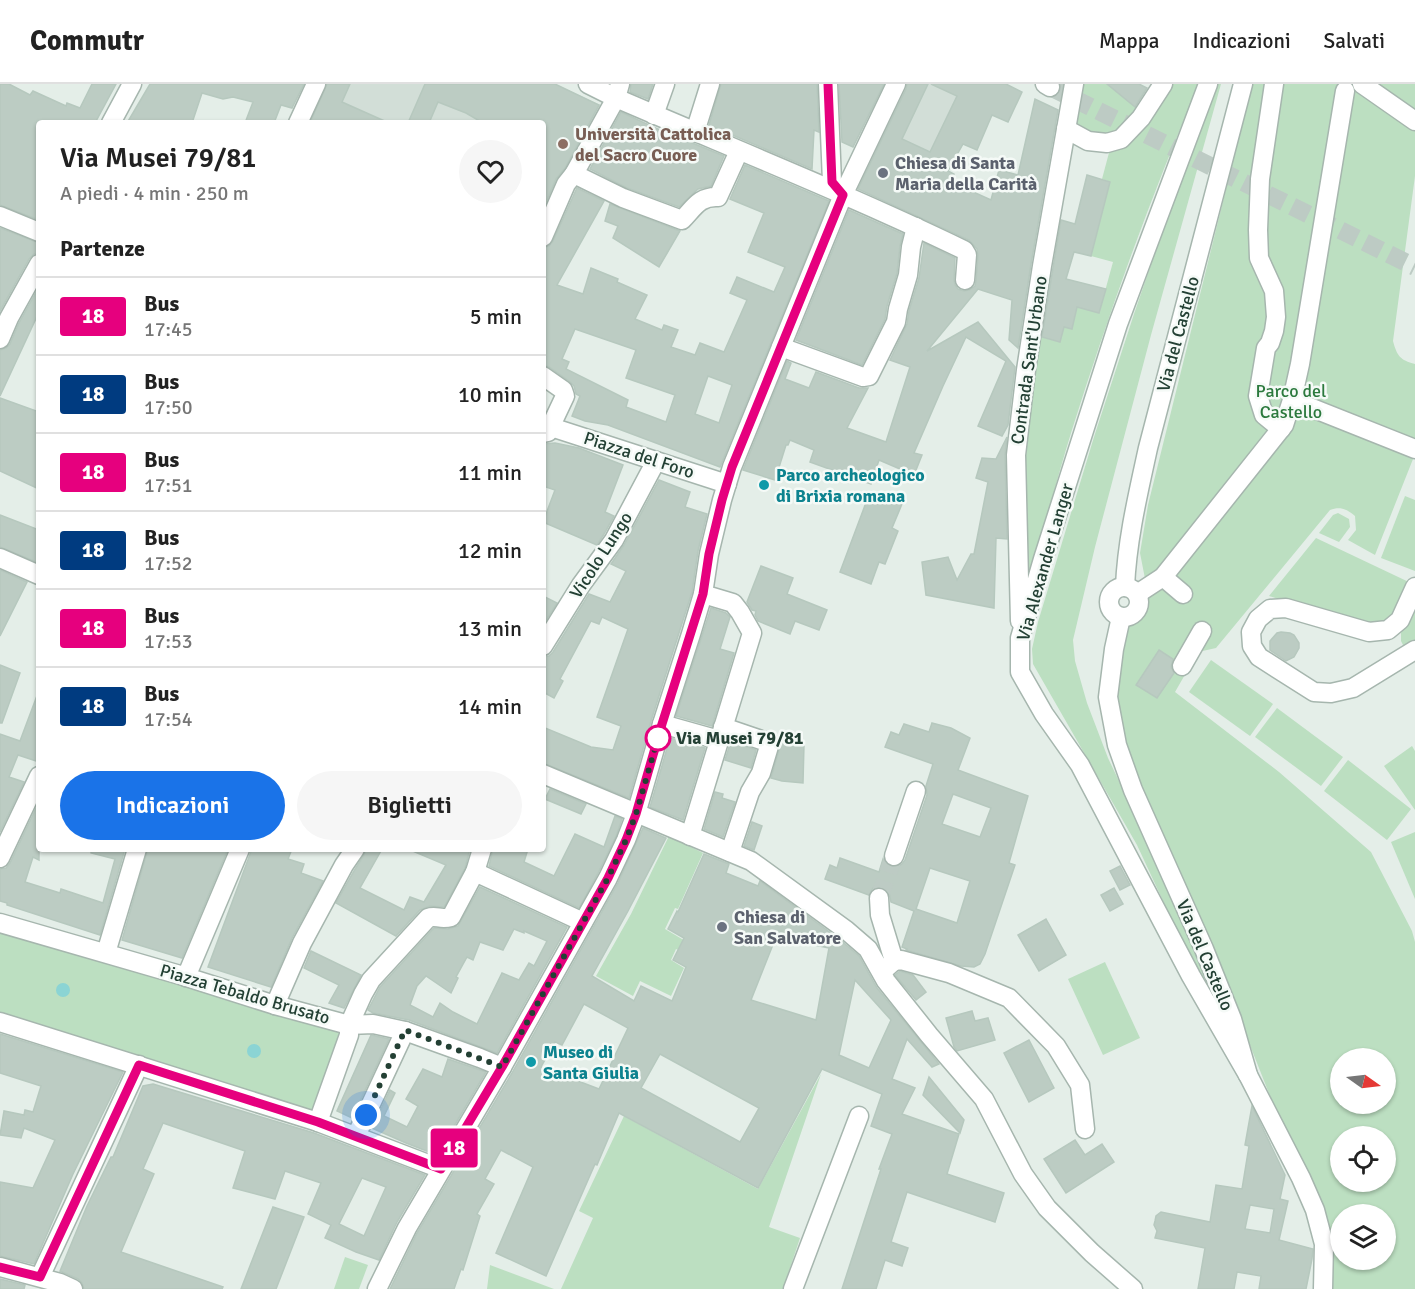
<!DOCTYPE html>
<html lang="it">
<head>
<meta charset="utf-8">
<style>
	body { margin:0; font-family:Signika,sans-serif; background:#f6f6f6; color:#222; height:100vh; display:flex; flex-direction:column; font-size:22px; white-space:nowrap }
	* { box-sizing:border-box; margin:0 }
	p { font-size:20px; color:#767676 }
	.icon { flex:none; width:33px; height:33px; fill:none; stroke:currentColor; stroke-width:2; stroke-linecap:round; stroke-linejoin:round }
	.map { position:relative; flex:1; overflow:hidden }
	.side { position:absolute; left:36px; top:36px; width:510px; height:732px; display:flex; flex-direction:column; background:#fff; border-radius:6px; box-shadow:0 2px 4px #0004 }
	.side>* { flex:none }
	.badge { padding:0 12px; border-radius:4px; font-size:21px; line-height:39px }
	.needle { width:39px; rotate:104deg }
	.fabs { position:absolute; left:1330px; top:964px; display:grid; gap:12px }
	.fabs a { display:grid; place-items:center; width:66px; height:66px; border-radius:50%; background:#fff; box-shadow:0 2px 4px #0004; font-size:30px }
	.you { position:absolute; width:30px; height:30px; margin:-15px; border:4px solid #fff; border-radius:50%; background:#1a73e8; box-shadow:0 0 0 9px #1a73e833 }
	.map>.badge { position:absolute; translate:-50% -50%; box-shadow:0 0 0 3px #fff }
	h2 { padding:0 24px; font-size:22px; line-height:54px }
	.round { display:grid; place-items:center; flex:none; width:63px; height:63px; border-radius:32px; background:#f6f6f6 }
	.summary { display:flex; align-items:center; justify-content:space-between; height:102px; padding:0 24px }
	h1 { font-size:28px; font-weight:600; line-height:45px }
	.action { display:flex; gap:12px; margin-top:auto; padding:12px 24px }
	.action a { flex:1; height:69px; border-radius:36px; background:#1a73e8; color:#fff; font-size:24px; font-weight:600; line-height:69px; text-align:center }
	.action a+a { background:#f6f6f6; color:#222 }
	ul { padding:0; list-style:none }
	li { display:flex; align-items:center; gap:18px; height:78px; padding:0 24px; border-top:2px solid #e0e0e0 }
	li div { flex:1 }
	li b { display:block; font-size:22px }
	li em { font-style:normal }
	li .badge { min-width:66px; font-weight:700; text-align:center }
	header { display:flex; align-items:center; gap:36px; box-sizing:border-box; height:84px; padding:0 30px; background:#fff; border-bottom:2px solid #e0e0e0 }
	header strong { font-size:28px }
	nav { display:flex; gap:33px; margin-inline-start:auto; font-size:21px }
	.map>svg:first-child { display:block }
</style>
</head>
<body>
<header>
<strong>Commutr</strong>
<nav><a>Mappa</a><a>Indicazioni</a><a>Salvati</a></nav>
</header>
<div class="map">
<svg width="1415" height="1205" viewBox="0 0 1415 1205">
	<rect width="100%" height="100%" fill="#e4eee8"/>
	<!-- built -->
	<g fill="#d2ded7">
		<polygon points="324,0 555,0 605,23 543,130 543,39 306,39"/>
		<polygon points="901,0 984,0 980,30 990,35 977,66 963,60 948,87 954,90 948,102 871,64"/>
	</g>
	<!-- green -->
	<g fill="#bcdfc1" fill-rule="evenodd">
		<polygon points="1080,0 1108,0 1139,26 1119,51 1107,55 1077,46 1074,34"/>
		<path d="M1168,0H1199C1150,114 1108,231 1071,349C1056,397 1044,446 1031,494L1027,493L1026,483V372L1035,285L1041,253L1060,258L1064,243L1072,245L1077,223L1099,229L1113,178L1091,172L1110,98L1102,95L1110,65Z"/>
		<polygon points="1213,0 1221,0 1151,251 1095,463 1073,556 1075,577 1087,619 1108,674 1147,756 1227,937 1184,862 1137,761 1033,580 1032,565 1038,538 1094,353 1134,230"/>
		<path d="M1252,0H1415V92L1393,257C1397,272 1400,276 1415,280V370L1375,471L1348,456L1356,446L1355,432C1347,425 1340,422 1330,426L1216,564L1198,568L1175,608L1279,688L1371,768L1412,847L1415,858V1205H1331L1330,1155L1327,1135L1272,1017L1214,870L1130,687L1116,602L1125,547L1148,510L1140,469L1148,421ZM1341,975H1386V1020H1341ZM1341,1053H1386V1098H1341ZM1341,1131H1386V1176H1341Z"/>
		<polygon points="1405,412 1415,416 1415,487 1381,474"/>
		<polygon points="1338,429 1349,435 1350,443 1339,458 1319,449 1333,431"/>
		<polygon points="1316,454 1413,500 1396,534 1369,544 1269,512"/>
		<polygon points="1415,515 1415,561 1406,567 1401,557 1401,549"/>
		<polygon points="1211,576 1273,620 1250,652 1189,608"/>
		<polygon points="1277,624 1343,673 1321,702 1255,653"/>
		<polygon points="1412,662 1415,667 1415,726 1384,682"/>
		<polygon points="1348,676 1411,725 1387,756 1324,707"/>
		<polygon points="1415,748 1415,815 1391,758"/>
		<polygon points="669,752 703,769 678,825 675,824 665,845 687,858 683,868 676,865 671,876 684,884 671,912 640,897 633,912 596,892 631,830"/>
		<polygon points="0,844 340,946 313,1027 0,931"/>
		<polygon points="1105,878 1140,954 1103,971 1068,895"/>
		<polygon points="821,990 769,1143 800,1154 783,1205 561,1205 593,1134 579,1127 624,1032 758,1105"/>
		<polygon points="345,1173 368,1181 359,1205 334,1205"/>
		<polygon points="490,1181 554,1205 487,1205"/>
	</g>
	<!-- water -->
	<g fill="#8bd4d4">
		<circle cx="63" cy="906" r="7"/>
		<circle cx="254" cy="967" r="7"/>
	</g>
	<!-- building -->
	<g fill="#bcccc3" stroke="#b6c8be" stroke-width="1.5" fill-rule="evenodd">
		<polygon points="0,0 9,0 30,11 33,7 66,22 67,19 80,24 92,0 116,0 95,39 39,39 39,136 0,121"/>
		<polygon points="150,0 304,0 292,24 281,21 274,39 245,39 253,18 233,13 223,15 202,9 192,39 127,39"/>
		<polygon points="327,0 350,0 342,18 389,39 310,39"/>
		<polygon points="425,0 555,0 599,21 565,84 556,95 543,125 543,39 483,39 466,29 438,18 429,39 408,39"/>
		<polygon points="631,0 653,0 648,15 630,8"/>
		<polygon points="721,0 817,0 819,48 814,46 812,85 709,41"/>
		<polygon points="839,0 884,0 853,63 842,58"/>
		<polygon points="907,0 928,0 902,55 930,68 957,12 931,0 1006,0 1022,8 1008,38 992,31 977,66 963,60 948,87 954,90 951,98 991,116 999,86 1018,91 1035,15 1058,26 1031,180 1018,264 1009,256 1012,216 978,205 927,267 978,238 1015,283 1008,341 1002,352 978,342 1006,277 966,253 943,302 914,369 922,371 914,391 879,376 871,400 810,378 814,366 790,356 788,361 786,361 775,396 743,386 787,277 791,279 785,295 809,304 816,288 859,304 868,304 847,344 886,358 910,283 890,276 907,240 909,227 919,194 924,159 955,174 954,196 955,201 958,205 964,207 969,206 975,202 976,197 978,171 977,165 969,156 858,105 906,5"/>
		<polygon points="1107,0 1139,0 1147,4 1135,23"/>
		<polygon points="621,28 647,40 648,41 724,72 711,102 698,105 679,123 627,104 590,85"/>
		<path d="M745,81L829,117L720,383L608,341L585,337L572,332L580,312L576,310L574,302L569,297L549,283L543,281V164L549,162L553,157L576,106L577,104L604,117L557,201L583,210L591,184L618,195L617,198L647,211L635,235L662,246L664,241L678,246L671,263L695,271L700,259L724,268L747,216L730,209L737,193L774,208L785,183L748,168L764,129L730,115ZM575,245L636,266L626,294L675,311L666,338L626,323L628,316L566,285L569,278L562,275ZM708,292L732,301L719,339L695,330Z"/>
		<polygon points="1087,91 1110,98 1091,172 1074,168 1066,195 1106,205 1099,229 1077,223 1072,245 1064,243 1060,258 1042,253 1053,184 1061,136 1075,140"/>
		<polygon points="610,120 680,147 659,183 613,154 618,142 605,137"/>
		<polygon points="849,126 903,150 900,162 897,189 887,222 885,235 862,281 796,256"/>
		<polygon points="0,144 39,159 39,169 34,170 29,175 0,227"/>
		<polygon points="39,203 39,228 0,312 0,266 6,264 10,260 19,239"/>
		<polygon points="0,314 39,328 39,405 0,387"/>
		<polygon points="1007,353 1005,371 1007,455 996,454 994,524 926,511 922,478 948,473 957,496 971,470 974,470 988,398 976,394 982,374 996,375"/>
		<polygon points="555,359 579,364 623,381 605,428 614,432 604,450 597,461 543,438 555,406 543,402 543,360"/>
		<polygon points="659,396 690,408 685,423 707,430 698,467 692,508 651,637 629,714 543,679 543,643 591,663 613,666 621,642 597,633 628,545 602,533 599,540 591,537 560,595 563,597 554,614 543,608 543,573 549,572 553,568 589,510 610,518 626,487 611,480 624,461"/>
		<polygon points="870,408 902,420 892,444 898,447 885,480 879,478 871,500 840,488"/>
		<polygon points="0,431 39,446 39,479 0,463"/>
		<polygon points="761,482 793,494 787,510 827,526 819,546 795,537 790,550 758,537 755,531 756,527 752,526 747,518"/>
		<polygon points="0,486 27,498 0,552"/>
		<polygon points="543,512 557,519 543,541"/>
		<polygon points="711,524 726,529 730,533 720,565 734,569 712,642 676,632"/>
		<polygon points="1281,548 1290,549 1294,551 1299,559 1299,564 1294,573 1286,577 1270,566 1270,557 1277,549"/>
		<polygon points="1159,566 1173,575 1171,583 1174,589 1157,614 1136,601"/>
		<polygon points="0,581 20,589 2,639 0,639"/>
		<polygon points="38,609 39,609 39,678 18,671 9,693 24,698 0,748 0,650 20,657"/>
		<path d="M932,639L951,644L970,654L958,686L1028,712L1009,779L1015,781L985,870L980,880L974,883L961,882L906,866L907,865L902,863L914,827L891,818L889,808L885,804L879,803L873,804L869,811L825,795L830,781L837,784L840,774L879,788L883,775L886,780L891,783H897L902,780L905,776L927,711L926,702L933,680L885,663L891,648L899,651L904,640L929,648ZM953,710L991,724L980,753L942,740ZM930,784L970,797L957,839L916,825Z"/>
		<polygon points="670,654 705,664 683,736 650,723"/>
		<polygon points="731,657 756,666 751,684 725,676"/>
		<polygon points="781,659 804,660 803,699 782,697 771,694"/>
		<polygon points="550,705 586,720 581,730 545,715"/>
		<polygon points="715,708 723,710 722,714 735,718 723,753 704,745"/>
		<polygon points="39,718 39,776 33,773 25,798 60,809 61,805 103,819 115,775 91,769 91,765 125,765 100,851 7,821 7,819 0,817 0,785 6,784 10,779"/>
		<polygon points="615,732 622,735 616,752 598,789 579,824 489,782 493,765 528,765 524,778 554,792 575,750 604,763"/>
		<polygon points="752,738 762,742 754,766 744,762"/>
		<path d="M643,744L666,754L628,827L592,892L634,917L641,902L672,917L686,883L673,876L684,854L668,845L677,827L678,828L704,770L729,780L726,789L758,802L760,797L839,855L859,872L877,904L939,980L932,983L907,955L892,995L915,1004L902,1030L959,1050L947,1090L1004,1109L995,1138L907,1108L891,1158L908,1164L902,1182L885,1176L876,1205H842L881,1085H879L892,1050L871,1042L882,1010L822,985L758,1104L619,1029L597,1081L595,1080L546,1192L496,1169L533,1083L501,1066L485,1095L494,1100L477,1130L480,1132L463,1186L461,1185L454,1205H390L417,1149L512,989L618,799ZM776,853L829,864L816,936L751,916ZM855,896L891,936L869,984L839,971ZM584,920L628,944L599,1005L541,983L555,958L562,961ZM660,970L759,1024L740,1058L641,1004Z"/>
		<polygon points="148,765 228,765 182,874 122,856"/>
		<polygon points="252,765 292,765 288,775 304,780 301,789 323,797 292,854 271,903 208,883"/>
		<polygon points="366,765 382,765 360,804 404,826 410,813 424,818 446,781 408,765 470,765 465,784 444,823 430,822 420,826 396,852 336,819 354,787 364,771"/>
		<polygon points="1120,782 1130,801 1120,806 1110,787"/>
		<path d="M480,803L567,843L497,969L409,936L373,929L368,926L380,903L434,844L448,845L458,842ZM514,845L524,849V847L547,857L534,882L529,879L519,896L502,889L477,940L453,928L440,919L433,933L410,921L417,902L426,892L451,909L458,894L456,893L467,873L473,876L480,858L503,866Z"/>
		<polygon points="1114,804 1123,820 1110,827 1101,811"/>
		<polygon points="1046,835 1066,871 1039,887 1018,851"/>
		<polygon points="311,867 361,891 344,924 329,919 339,901 304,884"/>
		<polygon points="900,887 913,891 926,908 916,916 895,891"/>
		<polygon points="972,927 975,937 988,934 995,956 957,967 954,963 946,934"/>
		<polygon points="0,950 123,988 73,1090 34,1180 0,1172 0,1098 33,1104 55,1056 24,1044 21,1054 0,1051 4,1027 24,1031 25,1026 33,1028 41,1002 0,989"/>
		<polygon points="371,951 389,955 352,1034 337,1027"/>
		<polygon points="1029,956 1054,1004 1029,1018 1004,969"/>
		<polygon points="448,975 486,988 437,1071 406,1059 372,1044 390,1006 395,1009 384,1032 407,1043 418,1022 406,1015 423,985 442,993"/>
		<polygon points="929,993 964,1036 960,1049 923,1011"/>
		<path d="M153,1000L314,1049L425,1091L397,1138L379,1176L356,1168L325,1154L331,1141L308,1130L321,1099L285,1087L275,1115L233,1104L245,1067L163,1039L143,1085L154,1090L121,1168L223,1203L222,1205H84L82,1199L78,1195L60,1187L87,1122L111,1073H113L143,1002ZM362,1094L386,1103L364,1152L339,1140Z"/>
		<path d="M1252,1022L1285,1091L1280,1115L1288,1117L1279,1156L1313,1165L1312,1175L1306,1205H1259L1261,1192L1237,1188L1234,1205H1198L1205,1164L1155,1154L1157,1147L1154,1141L1155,1137L1156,1132L1161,1128L1210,1138L1216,1101L1242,1105L1249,1062L1245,1061ZM1250,1121L1274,1125L1270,1149L1245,1145Z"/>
		<polygon points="1075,1056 1085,1071 1102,1060 1114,1078 1066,1109 1044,1075"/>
		<polygon points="273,1123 304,1133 276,1205 241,1205"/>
		<polygon points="0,1195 25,1201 24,1205 0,1205"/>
	</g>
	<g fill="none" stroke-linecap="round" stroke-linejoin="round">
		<!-- minor-tunnel -->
		<g stroke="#bdcbc4" stroke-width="18" stroke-dasharray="18 9" stroke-linecap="butt">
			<polyline points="1050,3 1415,183"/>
			<polyline points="879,814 894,772"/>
		</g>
		<!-- minor casing -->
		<g stroke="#a6b6ae" stroke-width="21">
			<g id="minor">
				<path d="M588,0L616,14C732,64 850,111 964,166L967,171L965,196"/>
				<polyline points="828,0 832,98 843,111"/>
				<polyline points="1045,0 1050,3"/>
				<polyline points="1208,0 1118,240 1043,475 1020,554 1020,588 1044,630 1080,681 1191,892 1248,991"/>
				<polyline points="1274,0 1260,95 1258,146 1259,174 1274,207 1276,233 1274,247 1270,259 1266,264 1258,312 1264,331 1281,345"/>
				<polyline points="1362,0 1415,37"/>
				<polyline points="654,31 665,0"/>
				<polyline points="111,39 132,0"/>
				<polyline points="298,39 316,0"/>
				<polyline points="1066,45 1088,57 1107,59 1121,55 1141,34 1163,0"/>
				<polyline points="695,48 710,0"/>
				<path d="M574,90L623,114L682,136C694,124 699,112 718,113L739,67"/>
				<polyline points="0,132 39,148"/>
				<polyline points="543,153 566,100 574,90 616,14 620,0"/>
				<polyline points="0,255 9,234 39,180"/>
				<polyline points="781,263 863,293 869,292 896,238 898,225 908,191 911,163 916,143"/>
				<polyline points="543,292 563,306 565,312 548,348 543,349"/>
				<polyline points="1292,316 1415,365"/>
				<polyline points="551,343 727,400"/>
				<polyline points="0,474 39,491"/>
				<polyline points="1163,493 1183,510"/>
				<path d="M1125,503C1127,456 1138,410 1148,364L1243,0"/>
				<polyline points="1415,503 1400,536 1388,546 1369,548 1286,524 1270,525 1258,535 1251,548 1252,562 1259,573 1314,608 1331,609 1353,604 1415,566"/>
				<circle cx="1124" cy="518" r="15"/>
				<polyline points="1137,510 1163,493 1284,341 1292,316 1300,280 1345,7"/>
				<polyline points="1121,533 1114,565 1108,613 1117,661 1133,706 1204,865 1232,935 1248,991 1301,1094 1315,1126 1324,1160 1323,1205"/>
				<polyline points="1020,537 1016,371 1026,286 1042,182 1074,0"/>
				<polyline points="543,562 581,501 614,456 656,377"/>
				<polyline points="1182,582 1202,547"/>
				<polyline points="662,640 719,656"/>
				<polyline points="723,643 770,659 761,689 750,708 730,768"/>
				<polyline points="543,690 751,777 846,846 868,865 886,897 929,951 984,1015 1023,1090 1047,1124 1092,1169 1133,1205"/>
				<polyline points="690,752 752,549 740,528 733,519 703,510"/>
				<path d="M482,765L475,788L451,833C440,836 436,831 428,834L371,896L363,910L349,941L373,940L405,947L480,974L502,983"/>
				<polyline points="894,772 916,707"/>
				<polyline points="0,774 39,692"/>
				<polyline points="475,788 583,838"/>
				<polyline points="879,814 880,831 894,877 885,885"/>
				<polyline points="0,839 180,891 275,921 349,941 349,951 318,1038"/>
				<polyline points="106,869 137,765"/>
				<polyline points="894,877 901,876 949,889 1009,914 1056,962 1080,1001 1085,1045"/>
				<polyline points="186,893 240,765"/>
				<polyline points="275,921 302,859 344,781 355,765"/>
				<polyline points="0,938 318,1038 441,1085"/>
				<polyline points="356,1052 405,947"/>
				<polyline points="0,1183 60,1199 73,1205"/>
				<polyline points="40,1193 139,981"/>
				<polyline points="377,1205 407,1144 502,983 608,794 626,756 636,730 662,640 691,550 703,510 709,470 722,416 732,383 843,111 896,0"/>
				<polyline points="793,1205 859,1032"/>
			</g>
		</g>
		<!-- minor -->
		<use href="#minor" stroke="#fff" stroke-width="18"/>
	</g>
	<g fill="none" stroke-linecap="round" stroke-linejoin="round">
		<!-- line casing -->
		<g stroke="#fff" stroke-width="14">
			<polyline id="line" points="0,1183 40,1193 139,981 318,1038 441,1085 502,983 608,794 626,756 636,730 662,640 703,510 709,470 722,416 732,383 843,111 832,98 828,0"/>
		</g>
		<!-- line -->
		<use href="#line" stroke="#e6007e" stroke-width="9"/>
		<!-- walk -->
		<polyline stroke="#234034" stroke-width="6" stroke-dasharray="0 10.8" points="366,1031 405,946 502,983 608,794 626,756 636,730 658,654"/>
	</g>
	<!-- markers -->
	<circle fill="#8d6e63" stroke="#f5faf7" stroke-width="2" cx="563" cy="60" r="6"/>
	<g fill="#6b7280" stroke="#f5faf7" stroke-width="2">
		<circle cx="883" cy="89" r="6"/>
		<circle cx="722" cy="843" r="6"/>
	</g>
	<g fill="#0f9aa8" stroke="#f5faf7" stroke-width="2">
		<circle cx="764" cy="401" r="6"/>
		<circle cx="531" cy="978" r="6"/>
	</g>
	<circle fill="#fff" stroke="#e6007e" stroke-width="3" cx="658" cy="654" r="12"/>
	<g text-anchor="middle" stroke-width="5" stroke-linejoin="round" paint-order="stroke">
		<!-- education labels -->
		<g font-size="18" font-weight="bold" fill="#785e54" stroke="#f5faf7" text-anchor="start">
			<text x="575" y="56">Università Cattolica<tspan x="575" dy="21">del Sacro Cuore</tspan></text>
		</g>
		<!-- worship labels -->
		<g font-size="18" font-weight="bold" fill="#5b616d" stroke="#f5faf7" text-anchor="start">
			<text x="895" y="85">Chiesa di Santa<tspan x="895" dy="21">Maria della Carità</tspan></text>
			<text x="734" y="839">Chiesa di<tspan x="734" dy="21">San Salvatore</tspan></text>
		</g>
		<!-- street labels -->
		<g font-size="18" fill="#234034" stroke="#f5faf7">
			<text transform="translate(1178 250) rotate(-75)" y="6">Via del Castello</text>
			<text transform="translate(1029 276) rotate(-82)" y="6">Contrada Sant'Urbano</text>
			<text transform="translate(639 371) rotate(18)" y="6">Piazza del Foro</text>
			<text transform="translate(601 471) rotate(-57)" y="6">Vicolo Lungo</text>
			<text transform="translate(1045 478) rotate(-74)" y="6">Via Alexander Langer</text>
			<text transform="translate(1205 871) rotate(67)" y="6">Via del Castello</text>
			<text transform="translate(245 910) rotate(16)" y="6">Piazza Tebaldo Brusato</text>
		</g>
		<!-- park labels -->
		<g font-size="18" fill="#2b793d" stroke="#f5faf7">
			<text x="1291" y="313">Parco del<tspan x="1291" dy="21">Castello</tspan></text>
		</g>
		<!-- culture labels -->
		<g font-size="18" font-weight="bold" fill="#0d838f" stroke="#f5faf7" text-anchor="start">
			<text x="776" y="397">Parco archeologico<tspan x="776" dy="21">di Brixia romana</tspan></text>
			<text x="543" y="974">Museo di<tspan x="543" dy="21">Santa Giulia</tspan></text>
		</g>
		<!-- stop labels -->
		<g font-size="18" font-weight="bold" fill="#234034" stroke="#f5faf7" text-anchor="start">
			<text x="676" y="660">Via Musei 79/81</text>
		</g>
	</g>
</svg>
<div class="fabs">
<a><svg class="needle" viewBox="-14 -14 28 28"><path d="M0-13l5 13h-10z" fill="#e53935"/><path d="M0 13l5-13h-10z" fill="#767676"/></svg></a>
<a><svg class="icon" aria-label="locate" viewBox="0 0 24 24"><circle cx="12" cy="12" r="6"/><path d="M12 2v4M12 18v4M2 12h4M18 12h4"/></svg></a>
<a><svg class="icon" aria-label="layers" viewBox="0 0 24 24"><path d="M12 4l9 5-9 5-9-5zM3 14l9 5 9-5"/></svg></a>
</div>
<div class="you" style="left:366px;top:1031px"></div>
<b class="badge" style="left:454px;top:1064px;background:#e6007e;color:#fff">18</b>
<section class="side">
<div class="summary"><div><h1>Via Musei 79/81</h1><p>A piedi · 4 min · 250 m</p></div><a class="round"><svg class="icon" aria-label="heart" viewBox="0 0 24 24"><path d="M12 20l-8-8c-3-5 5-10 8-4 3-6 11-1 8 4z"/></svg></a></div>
<h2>Partenze</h2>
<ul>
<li><span class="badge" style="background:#e6007e;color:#fff">18</span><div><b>Bus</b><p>17:45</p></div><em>5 min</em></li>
<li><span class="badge" style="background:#003b80;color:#fff">18</span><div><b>Bus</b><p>17:50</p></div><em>10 min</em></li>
<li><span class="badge" style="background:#e6007e;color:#fff">18</span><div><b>Bus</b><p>17:51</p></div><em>11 min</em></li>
<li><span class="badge" style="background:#003b80;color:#fff">18</span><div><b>Bus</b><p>17:52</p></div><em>12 min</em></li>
<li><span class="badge" style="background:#e6007e;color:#fff">18</span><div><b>Bus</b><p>17:53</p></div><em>13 min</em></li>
<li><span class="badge" style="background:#003b80;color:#fff">18</span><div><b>Bus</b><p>17:54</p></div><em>14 min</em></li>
</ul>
<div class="action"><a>Indicazioni</a><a>Biglietti</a></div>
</section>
</div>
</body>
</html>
